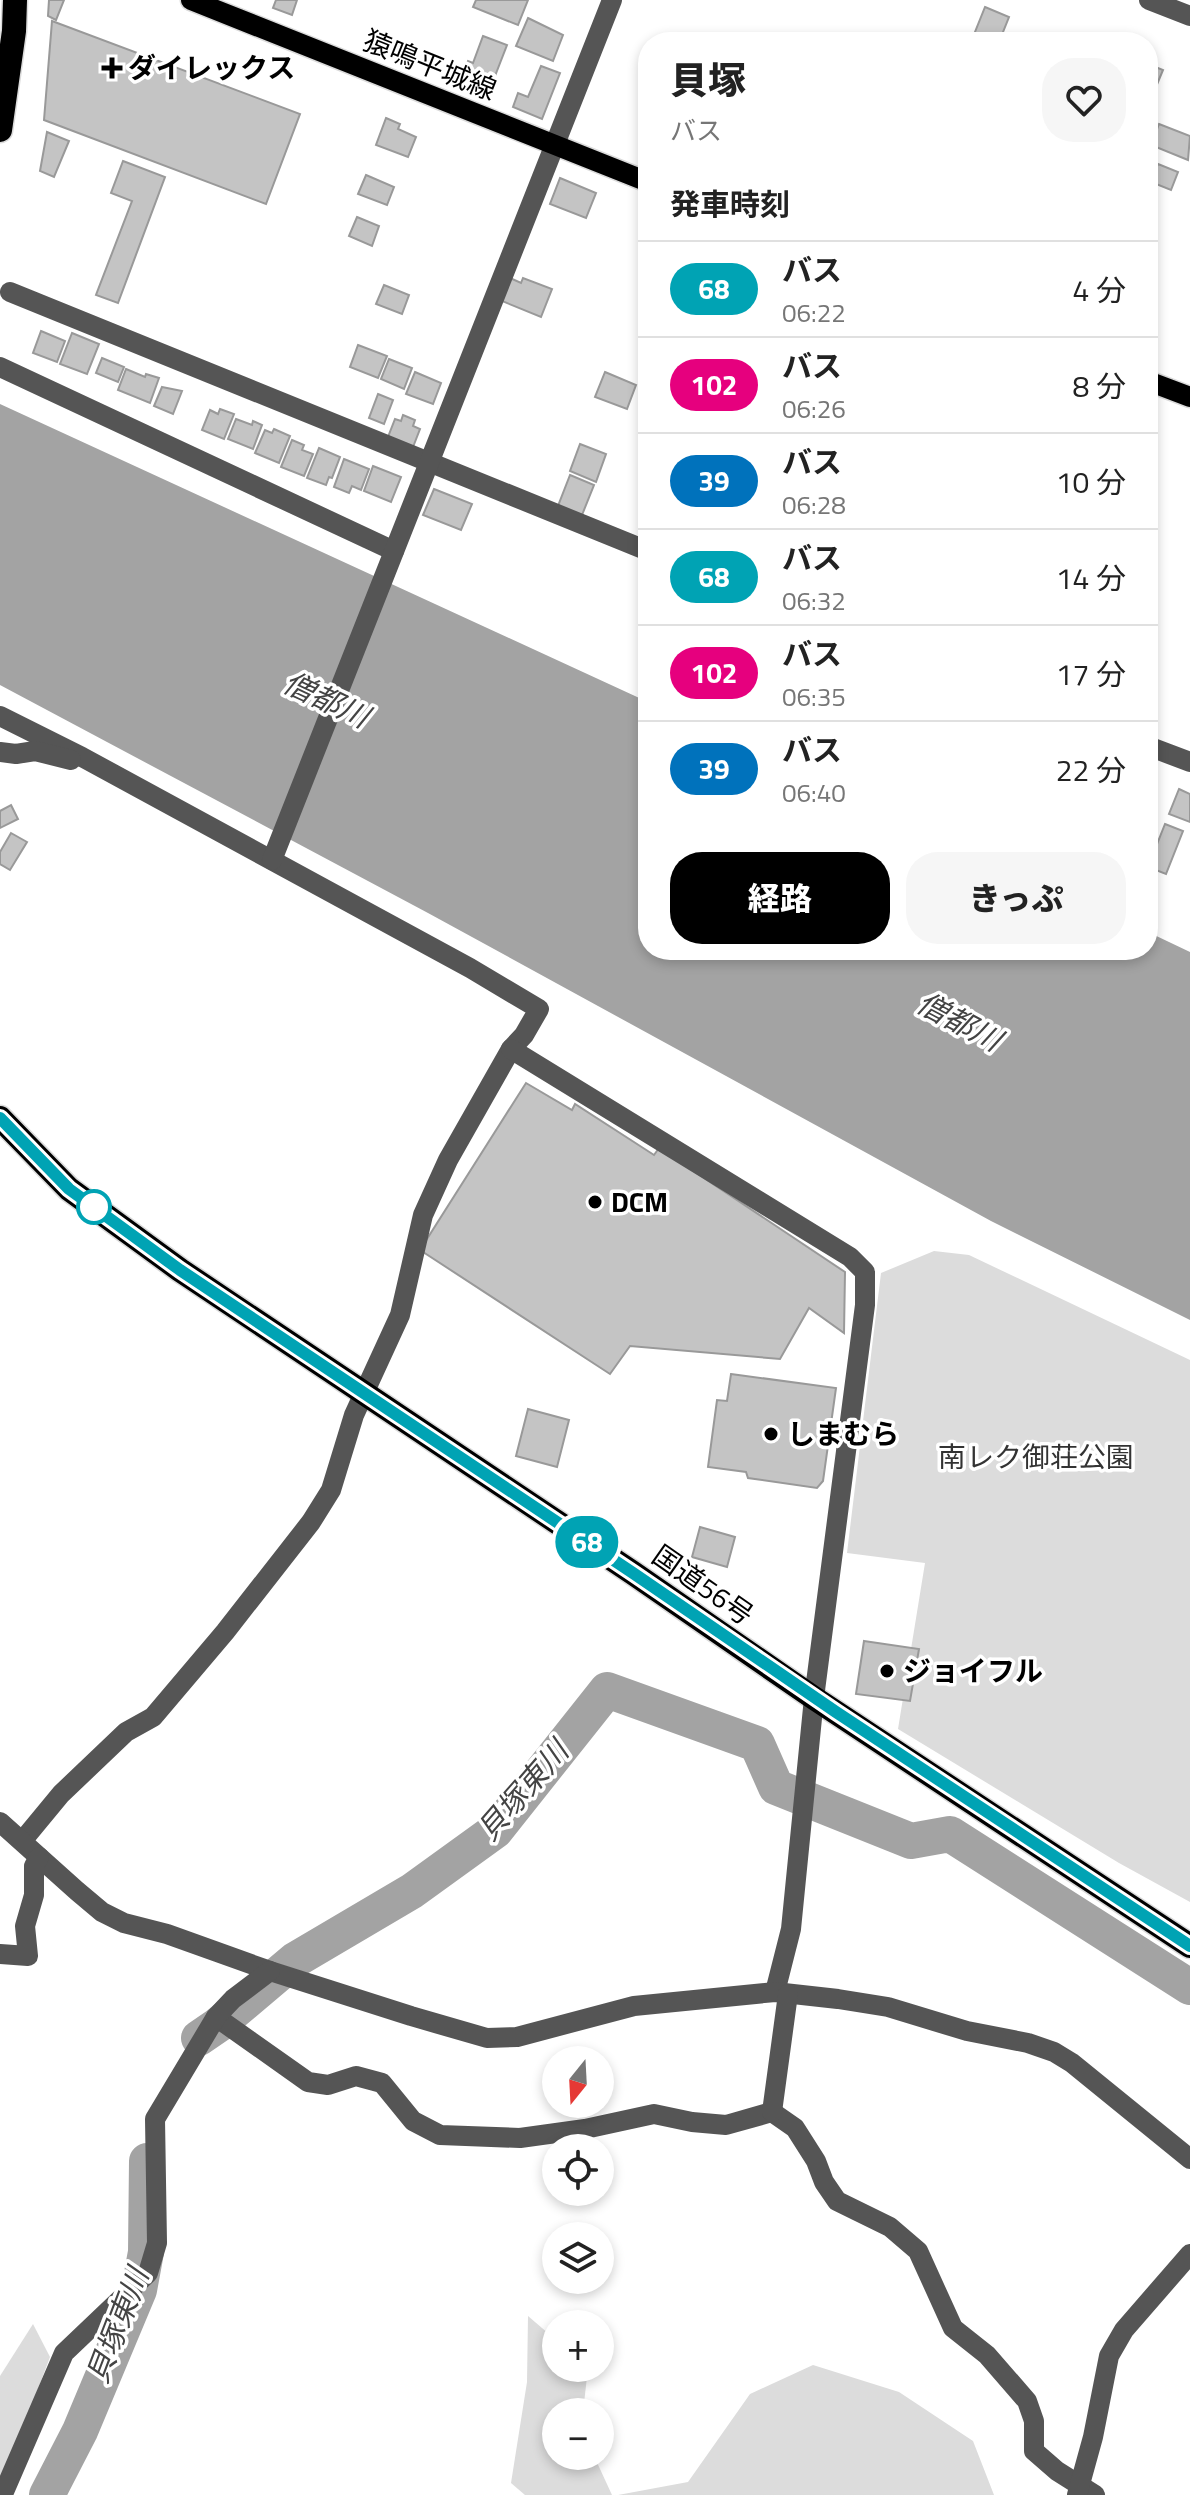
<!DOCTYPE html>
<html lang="ja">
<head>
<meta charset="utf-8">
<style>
	body { margin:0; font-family:"Titillium Web","Noto Sans JP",sans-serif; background:#f6f6f6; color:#222; height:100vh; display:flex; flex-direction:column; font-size:30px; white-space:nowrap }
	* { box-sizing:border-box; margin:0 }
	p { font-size:26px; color:#767676 }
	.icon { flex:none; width:44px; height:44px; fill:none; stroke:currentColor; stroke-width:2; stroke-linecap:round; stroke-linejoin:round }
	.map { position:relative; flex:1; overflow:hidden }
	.details { position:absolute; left:638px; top:32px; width:520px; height:928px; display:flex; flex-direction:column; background:#fff; border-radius:32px; box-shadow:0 4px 12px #0003 }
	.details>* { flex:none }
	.badge { padding:0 16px; border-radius:26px; font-size:28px; line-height:52px }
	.needle { width:52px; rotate:198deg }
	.fabs { position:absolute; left:542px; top:2046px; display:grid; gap:16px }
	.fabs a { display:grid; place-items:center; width:72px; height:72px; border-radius:50%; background:#fff; box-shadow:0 4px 12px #0003; font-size:40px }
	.map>.badge { position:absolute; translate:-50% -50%; box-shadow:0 0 0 4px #fff }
	h2 { padding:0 32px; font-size:30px; line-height:72px }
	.round { display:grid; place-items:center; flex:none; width:84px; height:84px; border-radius:32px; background:#f6f6f6 }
	.overview { display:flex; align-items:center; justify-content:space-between; height:136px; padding:0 32px }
	h1 { font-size:38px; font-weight:800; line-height:60px }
	.button { display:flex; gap:16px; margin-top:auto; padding:16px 32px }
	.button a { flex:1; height:92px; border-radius:32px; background:#000; color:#fff; font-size:32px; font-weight:800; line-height:92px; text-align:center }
	.button a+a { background:#f6f6f6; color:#222 }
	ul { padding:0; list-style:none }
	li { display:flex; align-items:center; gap:24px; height:96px; padding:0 32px; border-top:2px solid #e0e0e0 }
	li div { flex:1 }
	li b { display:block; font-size:30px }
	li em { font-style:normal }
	li .badge { min-width:88px; font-weight:700; text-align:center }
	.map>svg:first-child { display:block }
</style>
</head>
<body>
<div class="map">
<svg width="1190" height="2495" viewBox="0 0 1190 2495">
	<rect width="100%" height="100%" fill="#fff"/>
	<!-- green -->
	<g fill="#dcdcdc">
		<polygon points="934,1251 969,1255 1190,1360 1190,1902 1119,1863 898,1729 925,1563 847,1553 881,1273"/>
		<polygon points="528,2316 556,2340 556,2368 588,2368 583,2412 556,2412 556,2456 594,2456 612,2495 525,2495 511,2483 527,2382"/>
		<polygon points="33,2324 50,2357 0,2489 0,2376"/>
		<polygon points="813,2365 899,2392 973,2441 994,2495 618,2495 688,2482 750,2394"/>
	</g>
	<!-- water -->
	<polygon fill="#a3a3a3" points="0,404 648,702 648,950 1148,950 1148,932 1190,952 1190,1320 991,1221 428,913 0,685"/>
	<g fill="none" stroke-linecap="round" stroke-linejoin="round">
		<!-- river -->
		<g stroke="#a3a3a3" stroke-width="36">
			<polyline points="199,2038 218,2025 295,1960 412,1891 495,1831 607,1690 757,1744 776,1787 911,1841 950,1834 1190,1987"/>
			<polyline points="47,2495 80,2431 139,2290 146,2252 147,2161"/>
		</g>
	</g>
	<!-- building -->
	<g fill="#c4c4c4" stroke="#999" stroke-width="2">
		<polygon points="49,0 64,0 56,20 48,16"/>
		<polygon points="276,0 297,0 292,15 273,8"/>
		<polygon points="476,0 528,0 518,25 473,7"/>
		<polygon points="985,7 1009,17 999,42 971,42"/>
		<polygon points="528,18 563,35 553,61 516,46"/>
		<polygon points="52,21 300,114 266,204 44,120"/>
		<polygon points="483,36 507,45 488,94 460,82 468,61 473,63"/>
		<polygon points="1148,64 1163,70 1148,106"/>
		<polygon points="541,66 560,73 542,119 513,107 518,93 528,97"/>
		<polygon points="386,118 400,124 398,129 416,137 408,157 376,145"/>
		<polygon points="1159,124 1190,136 1188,160 1151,145"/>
		<polygon points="47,132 69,141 54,177 40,171"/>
		<polygon points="123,161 165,177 118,303 96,295 132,201 111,193"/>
		<polygon points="1158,164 1178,172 1171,190 1151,182"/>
		<polygon points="366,175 394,187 387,205 358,194"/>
		<polygon points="560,178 596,193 586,218 550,204"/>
		<polygon points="357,217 379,226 372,246 349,236"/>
		<polygon points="510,278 521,283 523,278 552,289 541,317 502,301"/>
		<polygon points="384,285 409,295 402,314 376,304"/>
		<polygon points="41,331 65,341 57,362 33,353"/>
		<polygon points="72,333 99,344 87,374 60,364"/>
		<polygon points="358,345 387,356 378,378 350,367"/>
		<polygon points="102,358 124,367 118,382 96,373"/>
		<polygon points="389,359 412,368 404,389 381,379"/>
		<polygon points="126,369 145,377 146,374 159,378 150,403 118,390"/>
		<polygon points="415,372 441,383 433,404 406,394"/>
		<polygon points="605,372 636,385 627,409 595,397"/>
		<polygon points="162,387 182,391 173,414 154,406"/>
		<polygon points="378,394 393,400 384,424 369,418"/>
		<polygon points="220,409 234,414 224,439 202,430 210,410 218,414"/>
		<polygon points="403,415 415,420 413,426 420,429 413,447 388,437 395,419 401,421"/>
		<polygon points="236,419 252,425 253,421 262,425 253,449 228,439"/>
		<polygon points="274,429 290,436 279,463 255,453 265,430 272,433"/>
		<polygon points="292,440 304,445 302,450 313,454 304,476 281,467"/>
		<polygon points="580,444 606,454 596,482 570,471"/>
		<polygon points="319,448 340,457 332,478 329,477 326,485 307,478"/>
		<polygon points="344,459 369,469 361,490 352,486 349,493 334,487"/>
		<polygon points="373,466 401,477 391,502 364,491"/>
		<polygon points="570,475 594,485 582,515 558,506"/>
		<polygon points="434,489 472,504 461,530 423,515"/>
		<polygon points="1179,789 1190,794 1190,822 1169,814"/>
		<polygon points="11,805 18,819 0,828 0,811"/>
		<polygon points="1165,824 1183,831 1166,874 1148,867"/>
		<polygon points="11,833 27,842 10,870 0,864 0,852"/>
		<polygon points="526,1083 572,1110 575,1104 654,1155 659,1148 845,1272 844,1333 809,1308 780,1359 630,1346 610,1374 420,1250"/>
		<polygon points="731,1374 836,1388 823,1481 817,1488 748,1478 746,1472 708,1467 717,1400 727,1401"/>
		<polygon points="528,1409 569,1420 557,1467 516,1456"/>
		<polygon points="700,1527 735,1537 727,1567 692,1557"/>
		<polygon points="864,1641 919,1649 910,1701 856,1694"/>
	</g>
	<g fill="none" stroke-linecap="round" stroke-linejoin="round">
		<!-- major casing -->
		<g stroke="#dbdbdb" stroke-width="23">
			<g id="major">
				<polyline points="191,0 648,182"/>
				<polyline points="1148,381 1190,397"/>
			</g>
		</g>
		<!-- highway casing -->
		<g stroke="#dbdbdb" stroke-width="27">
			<g id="highway">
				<polyline points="0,130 14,31 15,0"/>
				<polyline points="0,1118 69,1189 180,1270 633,1573 814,1698 1190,1946"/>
			</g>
		</g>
		<!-- minor -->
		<g stroke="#555" stroke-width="20">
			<polyline points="1149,0 1190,16"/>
			<polyline points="10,292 648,551"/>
			<polyline points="0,367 394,551"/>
			<polyline points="0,716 82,757 470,968 539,1009 524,1035 511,1049 448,1160 423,1215 400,1315 354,1415 331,1490 311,1522 225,1632 153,1717 126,1732 61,1794 23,1840"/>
			<polyline points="1148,746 1190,762"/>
			<polyline points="0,752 16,754 35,751 71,760"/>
			<polyline points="272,860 612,0"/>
			<polyline points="511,1049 850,1257 865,1272 865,1305 814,1698 791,1929 775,1992"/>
			<polyline points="0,1822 77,1891 102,1912 124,1923 167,1934 270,1971 411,2016 487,2038 517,2037 634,2006 775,1992 838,1999 888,2007 967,2031 1028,2043 1054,2052 1072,2063 1190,2159"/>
			<polyline points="0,1954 28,1956 25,1926 34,1895 34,1866 39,1857"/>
			<polyline points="216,2017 308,2082 328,2085 356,2076 382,2083 413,2121 440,2135 520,2138 585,2129 654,2114 692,2122 726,2125 772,2112"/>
			<polyline points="772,2112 795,2128 816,2161 824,2182 837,2201 890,2227 918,2251 953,2328 987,2355 1027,2401 1034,2421 1034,2451 1057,2471 1095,2495"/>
			<polyline points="772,2112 788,1994"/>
			<polyline points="3,2494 64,2353 148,2273 157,2243 155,2119 216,2017 233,1999 270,1971"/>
			<polyline points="1077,2495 1093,2437 1109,2356 1124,2330 1190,2254"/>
		</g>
		<!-- major -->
		<use href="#major" stroke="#000" stroke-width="20"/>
		<!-- highway -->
		<use href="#highway" stroke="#000" stroke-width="24"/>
	</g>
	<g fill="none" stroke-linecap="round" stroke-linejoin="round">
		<!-- line casing -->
		<g stroke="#fff" stroke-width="18">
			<polyline id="line" points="0,1118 69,1189 180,1270 633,1573 836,1712 1190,1946"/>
		</g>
		<!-- line -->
		<use href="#line" stroke="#00a3b4" stroke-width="12"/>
	</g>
	<!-- markers -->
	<g fill="#000" stroke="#fff" stroke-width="3">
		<path d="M108 56h8v8h8v8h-8v8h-8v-8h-8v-8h8z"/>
		<circle cx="595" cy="1202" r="8"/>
		<circle cx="771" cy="1434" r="8"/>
		<circle cx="887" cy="1671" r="8"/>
	</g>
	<circle fill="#fff" stroke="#00a3b4" stroke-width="4" cx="94" cy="1207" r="16"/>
	<g text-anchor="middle" stroke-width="7" stroke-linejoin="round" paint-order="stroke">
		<!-- street labels -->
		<g font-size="28" fill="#000" stroke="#fff">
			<text transform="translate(430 65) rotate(22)" y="10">猿鳴平城線</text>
			<text transform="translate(703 1585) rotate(35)" y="10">国道56号</text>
		</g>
		<!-- poi labels -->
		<g font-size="28" font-weight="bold" fill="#000" stroke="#fff" text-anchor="start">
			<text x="128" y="78">ダイレックス</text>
			<text x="611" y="1212">DCM</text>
			<text x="787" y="1444">しまむら</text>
			<text x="903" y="1681">ジョイフル</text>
		</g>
		<!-- park labels -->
		<g font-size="28" fill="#333" stroke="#fff">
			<text x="1036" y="1467">南レク御荘公園</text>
		</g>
		<!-- water labels -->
		<g font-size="30" font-style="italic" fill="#444" stroke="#fff">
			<text transform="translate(326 700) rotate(25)" y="10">僧都川</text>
			<text transform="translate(959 1022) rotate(28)" y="10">僧都川</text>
			<text transform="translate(523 1791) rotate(-49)" y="10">貝塚東川</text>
			<text transform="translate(118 2326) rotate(-69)" y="10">貝塚東川</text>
		</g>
	</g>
</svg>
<div class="fabs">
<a><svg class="needle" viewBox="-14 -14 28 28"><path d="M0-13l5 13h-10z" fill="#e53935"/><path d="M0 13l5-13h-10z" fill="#767676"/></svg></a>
<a><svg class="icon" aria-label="locate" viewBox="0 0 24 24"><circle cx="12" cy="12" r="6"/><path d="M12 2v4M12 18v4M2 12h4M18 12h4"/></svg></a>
<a><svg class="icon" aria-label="layers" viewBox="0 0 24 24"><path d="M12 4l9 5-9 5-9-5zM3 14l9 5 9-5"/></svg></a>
<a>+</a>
<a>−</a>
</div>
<b class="badge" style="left:587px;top:1542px;background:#00a3b4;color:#fff">68</b>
<section class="details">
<div class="overview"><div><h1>貝塚</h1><p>バス</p></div><a class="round"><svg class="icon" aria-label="heart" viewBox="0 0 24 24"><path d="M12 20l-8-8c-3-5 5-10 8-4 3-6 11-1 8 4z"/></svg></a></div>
<h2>発車時刻</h2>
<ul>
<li><span class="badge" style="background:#00a3b4;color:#fff">68</span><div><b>バス</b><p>06:22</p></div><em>4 分</em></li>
<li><span class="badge" style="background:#e6007e;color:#fff">102</span><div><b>バス</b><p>06:26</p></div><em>8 分</em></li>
<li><span class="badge" style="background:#0072bc;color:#fff">39</span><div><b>バス</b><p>06:28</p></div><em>10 分</em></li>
<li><span class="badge" style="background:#00a3b4;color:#fff">68</span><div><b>バス</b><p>06:32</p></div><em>14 分</em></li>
<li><span class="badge" style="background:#e6007e;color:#fff">102</span><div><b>バス</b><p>06:35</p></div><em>17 分</em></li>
<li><span class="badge" style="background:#0072bc;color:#fff">39</span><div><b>バス</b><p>06:40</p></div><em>22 分</em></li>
</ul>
<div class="button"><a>経路</a><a>きっぷ</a></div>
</section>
</div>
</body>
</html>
